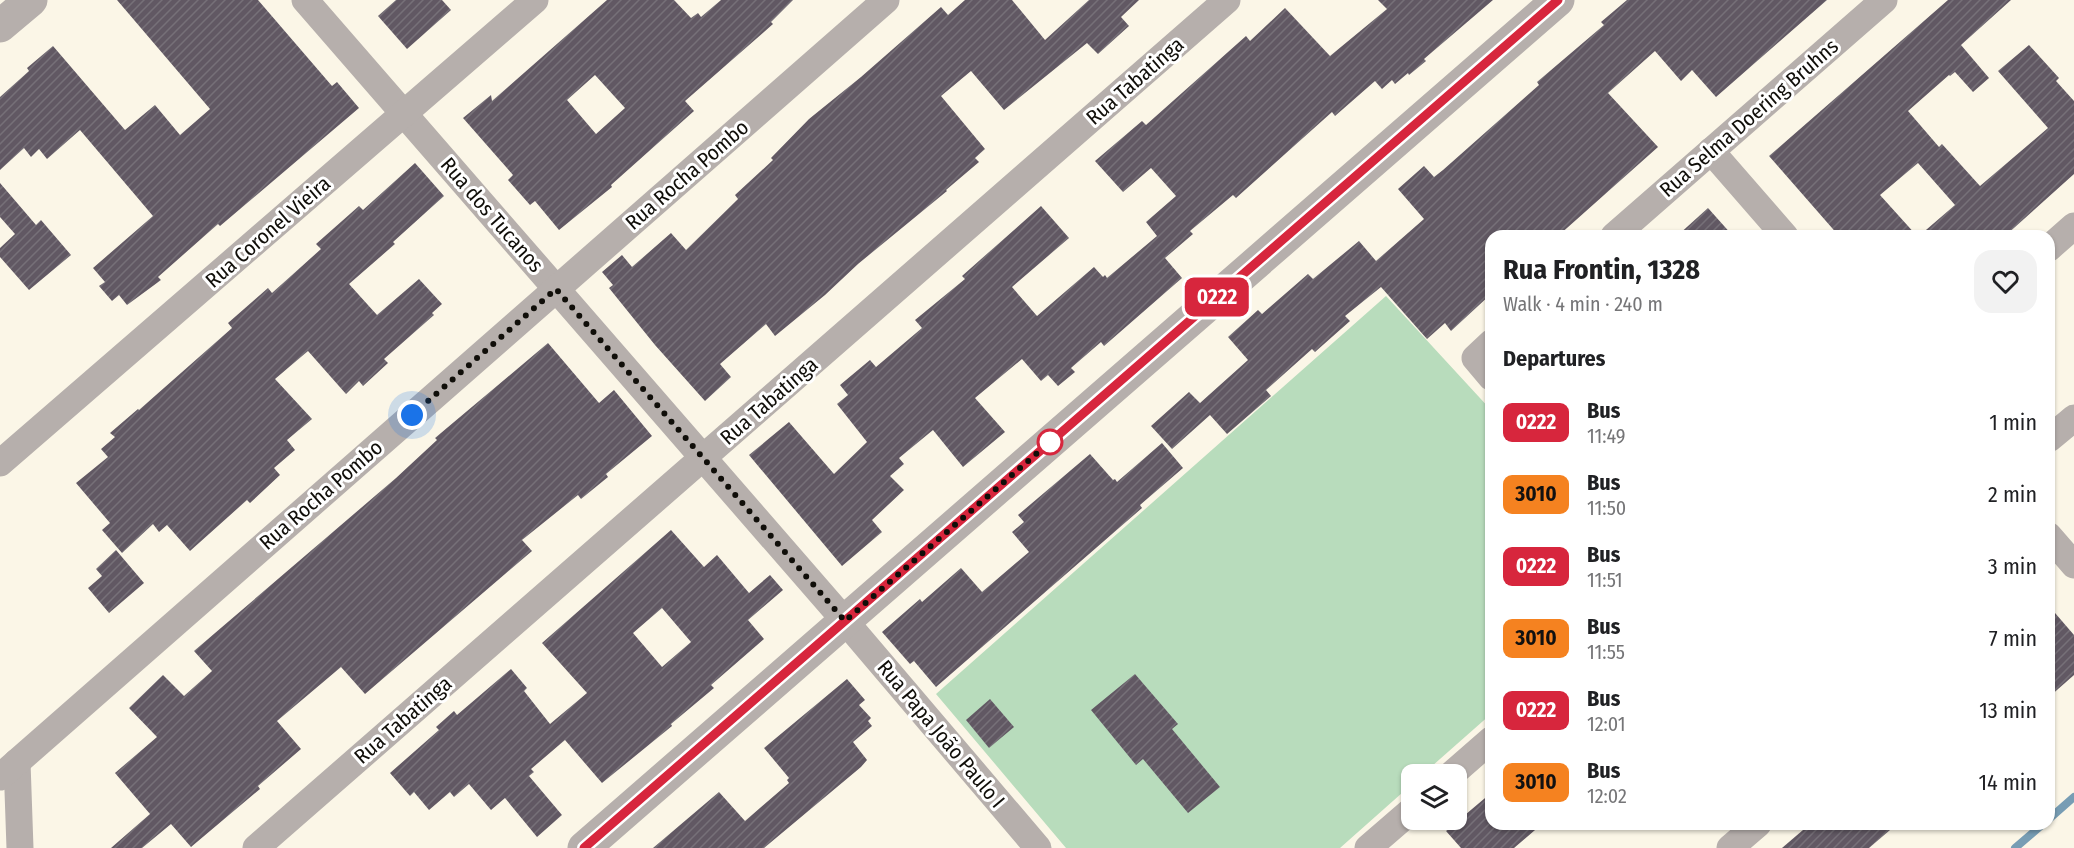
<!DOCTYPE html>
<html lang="en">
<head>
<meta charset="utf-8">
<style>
	body { margin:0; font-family:"Fira Sans Condensed",sans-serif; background:#f2f2f2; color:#202124; height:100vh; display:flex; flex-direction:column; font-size:22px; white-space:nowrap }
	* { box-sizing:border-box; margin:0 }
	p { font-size:20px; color:#757577 }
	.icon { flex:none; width:33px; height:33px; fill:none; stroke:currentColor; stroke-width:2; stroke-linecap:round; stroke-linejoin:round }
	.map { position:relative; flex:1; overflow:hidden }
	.side { position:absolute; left:1485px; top:230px; width:570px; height:600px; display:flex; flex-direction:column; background:#fff; border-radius:18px; box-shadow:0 2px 4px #0004 }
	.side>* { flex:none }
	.badge { padding:0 12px; border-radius:9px; font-size:21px; line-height:39px }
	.tools { position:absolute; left:1401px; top:764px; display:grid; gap:12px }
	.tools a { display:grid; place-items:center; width:66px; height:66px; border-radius:12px; background:#fff; box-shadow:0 2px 4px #0004; font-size:30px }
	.you { position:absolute; width:30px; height:30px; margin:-15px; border:4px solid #fff; border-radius:50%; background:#1a73e8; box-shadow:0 0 0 9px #1a73e833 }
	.map>.badge { position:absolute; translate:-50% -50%; box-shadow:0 0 0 3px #fff }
	h2 { padding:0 18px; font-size:22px; line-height:54px }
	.round { display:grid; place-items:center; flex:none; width:63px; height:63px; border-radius:18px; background:#f2f2f2 }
	.headline { display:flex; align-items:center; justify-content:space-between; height:102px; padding:0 18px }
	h1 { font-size:28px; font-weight:700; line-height:45px }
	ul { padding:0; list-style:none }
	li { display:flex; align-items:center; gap:18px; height:72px; padding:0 18px }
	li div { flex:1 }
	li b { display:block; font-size:22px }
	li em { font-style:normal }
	li .badge { min-width:66px; font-weight:700; text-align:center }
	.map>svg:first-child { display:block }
</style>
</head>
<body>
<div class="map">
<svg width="2074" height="848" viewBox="0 0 2074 848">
	<defs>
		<pattern id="building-hatch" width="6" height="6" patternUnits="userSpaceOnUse" patternTransform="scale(1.5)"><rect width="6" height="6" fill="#615863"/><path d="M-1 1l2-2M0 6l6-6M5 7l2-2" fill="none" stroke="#767078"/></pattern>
	</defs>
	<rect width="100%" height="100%" fill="#fbf6e7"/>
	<!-- pitch -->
	<polygon fill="#b8dcbc" points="1386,296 1491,410 1491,714 1423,774 1412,774 1411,785 1340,848 1066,848 936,694"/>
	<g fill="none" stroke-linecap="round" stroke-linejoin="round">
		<!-- stream -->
		<g stroke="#779db4" stroke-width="8">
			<polyline points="2049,819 2074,797"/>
			<polyline points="2015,848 2043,824"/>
		</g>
	</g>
	<!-- building -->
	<g fill="url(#building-hatch)" fill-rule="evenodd">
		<polygon points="117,0 258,0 332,86 337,82 359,108 220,226 218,224 158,277 161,280 127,305 119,295 112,301 99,286 105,282 93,268 153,216 80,130 47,159 39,149 31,157 24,148 0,170 0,97 29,71 27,68 53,46 125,130 155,105 180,135 210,109"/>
		<polygon points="396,0 442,0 451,10 407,49 378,16"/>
		<path d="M607,0H674L691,18L698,13L701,17L721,0H793L771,22L773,24L685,101L694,111L611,185L612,187L559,230L535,201L530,205L508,180L513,175L463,118L491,95L492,101ZM595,75L625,108L596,134L567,100Z"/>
		<polygon points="965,0 1012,0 1045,40 1089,0 1139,0 1121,17 1129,26 1098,54 1087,43 1004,110 971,71 941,96 985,149 975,158 979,162 946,190 947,191 858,264 825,295 775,336 766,324 720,364 731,377 705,401 655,345 609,288 613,285 602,272 622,255 632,267 671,233 686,250 738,199 735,195 773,160 771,158 809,119 861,77 941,7 948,15"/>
		<polygon points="1378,0 1493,0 1424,59 1426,61 1409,75 1408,73 1395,84 1392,80 1382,89 1375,81 1335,116 1332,112 1236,198 1233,195 1190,231 1193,234 1165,258 1182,278 1104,346 1101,342 1071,368 1075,372 1058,386 1048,375 1041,381 1022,359 975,398 1005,432 963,467 933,430 899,458 904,464 890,476 904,490 872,520 882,532 842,566 749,455 789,422 834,474 867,442 837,404 848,395 840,385 870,360 876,367 922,328 915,320 965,279 962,276 1041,206 1069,238 1012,287 1037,316 1094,267 1103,277 1105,275 1107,278 1157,236 1146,222 1176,196 1151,168 1123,192 1095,161 1142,121 1146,125 1246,36 1250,41 1285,8 1330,56 1387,9"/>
		<polygon points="1627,0 1827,0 1716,97 1692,70 1681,81 1655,51 1608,93 1658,147 1558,236 1491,236 1491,294 1451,331 1445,323 1427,339 1381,287 1345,316 1350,321 1315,352 1312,349 1266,390 1271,396 1227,434 1210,415 1172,449 1151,426 1189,392 1200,403 1248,360 1228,337 1258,310 1262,314 1308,274 1313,279 1359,241 1376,261 1424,219 1398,189 1424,166 1434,177 1443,170 1539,85 1537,82 1604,25 1601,22"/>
		<polygon points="1948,0 2011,0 1961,45 1989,78 1973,92 1955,72 1950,76 1949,75 1908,111 1939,147 1942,144 1980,186 2048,128 1998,71 2029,45 2059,78 2056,81 2074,101 2074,174 2005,236 1919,236 1955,205 1918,163 1880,195 1917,236 1839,236 1769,156"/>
		<polygon points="415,163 444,196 393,242 395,244 349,284 377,315 419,279 442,304 432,313 434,315 384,359 388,363 363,386 359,381 346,394 308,351 275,379 312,419 287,440 295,450 274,468 280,475 250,503 247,500 190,551 167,525 159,532 153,524 122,553 102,530 110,523 76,483 108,457 101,449 115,437 110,433 138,409 139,410 232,328 228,323 268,288 272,293 321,249 316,244 359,206 363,210"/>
		<polygon points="0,183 36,225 41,220 71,255 29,290 0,257 0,248 15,234 0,217"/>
		<polygon points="1708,208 1733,236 1677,236"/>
		<polygon points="548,343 599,403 614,390 652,436 606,474 608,477 581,499 578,495 522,540 532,551 365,694 341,667 277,721 301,749 258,786 260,789 191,847 171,824 142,848 111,848 150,814 115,773 157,737 129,708 163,675 184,696 212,671 194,651 396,478 437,440 435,438"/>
		<polygon points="1162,443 1183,468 1140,505 1142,508 936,687 914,661 910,664 882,632 920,599 922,602 961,568 982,592 1029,552 1012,532 1024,522 1018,515 1090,454 1113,480 1115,479 1117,482"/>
		<path d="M671,530L704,567L717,555L749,593L770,575L783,590L748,620L764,639L711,685L714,688L671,724L672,726L602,783L565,740L531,769L534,772L529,776L562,815L537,837L505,798L491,810L469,784L454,797L450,792L429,810L414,792L410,796L390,773L439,730L436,727L454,711L457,715L511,669L527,688L524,691L550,724L587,693L542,643ZM662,608L691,642L662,667L633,633Z"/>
		<polygon points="116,550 144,583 109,613 88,588 102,576 96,569"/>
		<polygon points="2049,606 2074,635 2074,675 2049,697"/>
		<polygon points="1135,674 1178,724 1172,729 1220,787 1188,813 1143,759 1136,765 1091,710"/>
		<polygon points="847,679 865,700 859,705 871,718 868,721 872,726 853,742 867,760 861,767 764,848 653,848 719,792 745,821 789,783 787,780 789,778 764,748"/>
		<polygon points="990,699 1014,727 989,748 966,720"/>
		<polygon points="1491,793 1491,824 1542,824 1514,848 1461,848 1446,831"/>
		<polygon points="1810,824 1897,824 1869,848 1782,848"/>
	</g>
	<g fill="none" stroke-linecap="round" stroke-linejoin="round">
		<!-- minor -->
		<g stroke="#b6afac" stroke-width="27">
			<polyline points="305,0 845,621 1038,848"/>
			<polyline points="1711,151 1785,236"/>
			<polyline points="1614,236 1884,0"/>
			<polyline points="2049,248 2074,226"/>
			<polyline points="1491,343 1475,358 1491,377"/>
			<polyline points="2049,439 2074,418"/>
			<polyline points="0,463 535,0"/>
			<polyline points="2049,536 2074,565"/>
			<polyline points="17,762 20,848"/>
			<polyline points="1452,774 1491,740"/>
			<polyline points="0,777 886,0"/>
			<polyline points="256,848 1227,0"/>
			<polyline points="1368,848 1412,810"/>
			<polyline points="1730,848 1758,824"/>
		</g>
		<!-- tertiary -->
		<g stroke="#b6afac" stroke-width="33">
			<polyline points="0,26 31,0"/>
			<polyline points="584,848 1558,0"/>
		</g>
	</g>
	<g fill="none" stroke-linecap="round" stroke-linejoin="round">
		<!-- line casing -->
		<g stroke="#fff" stroke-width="14">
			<polyline id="line" points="584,848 1558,0"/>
		</g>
		<!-- line -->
		<use href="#line" stroke="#d7263d" stroke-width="9"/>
		<!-- walk -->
		<polyline stroke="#100e09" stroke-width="6" stroke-dasharray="0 10.8" points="412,415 556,289 845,621 1059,434 1050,442"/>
	</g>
	<!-- markers -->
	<circle fill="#fff" stroke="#d7263d" stroke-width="3" cx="1050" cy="442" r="12"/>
	<g text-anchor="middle" stroke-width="6" stroke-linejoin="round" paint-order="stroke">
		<!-- street labels -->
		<g font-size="21" fill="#100e09" stroke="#fff">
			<text transform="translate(1135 81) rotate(-41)" y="7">Rua Tabatinga</text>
			<text transform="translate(1749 118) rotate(-41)" y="7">Rua Selma Doering Bruhns</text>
			<text transform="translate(687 175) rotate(-41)" y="7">Rua Rocha Pombo</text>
			<text transform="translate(492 215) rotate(49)" y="7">Rua dos Tucanos</text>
			<text transform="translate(268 232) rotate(-41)" y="7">Rua Coronel Vieira</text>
			<text transform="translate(769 401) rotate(-41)" y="7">Rua Tabatinga</text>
			<text transform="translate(321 495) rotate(-41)" y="7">Rua Rocha Pombo</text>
			<text transform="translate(403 720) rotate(-41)" y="7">Rua Tabatinga</text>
			<text transform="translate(941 734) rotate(50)" y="7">Rua Papa João Paulo I</text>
		</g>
	</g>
</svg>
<div class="tools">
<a><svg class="icon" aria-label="layers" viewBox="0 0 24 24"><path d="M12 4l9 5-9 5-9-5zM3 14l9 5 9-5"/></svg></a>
</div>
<div class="you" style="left:412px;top:415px"></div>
<b class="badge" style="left:1217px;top:297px;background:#d7263d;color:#fff">0222</b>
<section class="side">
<div class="headline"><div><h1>Rua Frontin, 1328</h1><p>Walk · 4 min · 240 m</p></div><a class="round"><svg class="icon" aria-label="heart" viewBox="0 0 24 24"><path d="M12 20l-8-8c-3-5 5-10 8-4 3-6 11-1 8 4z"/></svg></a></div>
<h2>Departures</h2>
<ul>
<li><span class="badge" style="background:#d7263d;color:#fff">0222</span><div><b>Bus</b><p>11:49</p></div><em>1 min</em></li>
<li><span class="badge" style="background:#f58220;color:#111">3010</span><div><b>Bus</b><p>11:50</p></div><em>2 min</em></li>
<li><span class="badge" style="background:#d7263d;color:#fff">0222</span><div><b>Bus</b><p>11:51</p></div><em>3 min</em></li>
<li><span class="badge" style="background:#f58220;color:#111">3010</span><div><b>Bus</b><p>11:55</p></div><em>7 min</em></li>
<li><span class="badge" style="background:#d7263d;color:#fff">0222</span><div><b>Bus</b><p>12:01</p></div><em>13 min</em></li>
<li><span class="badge" style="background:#f58220;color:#111">3010</span><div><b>Bus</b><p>12:02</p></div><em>14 min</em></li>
</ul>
</section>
</div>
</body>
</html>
